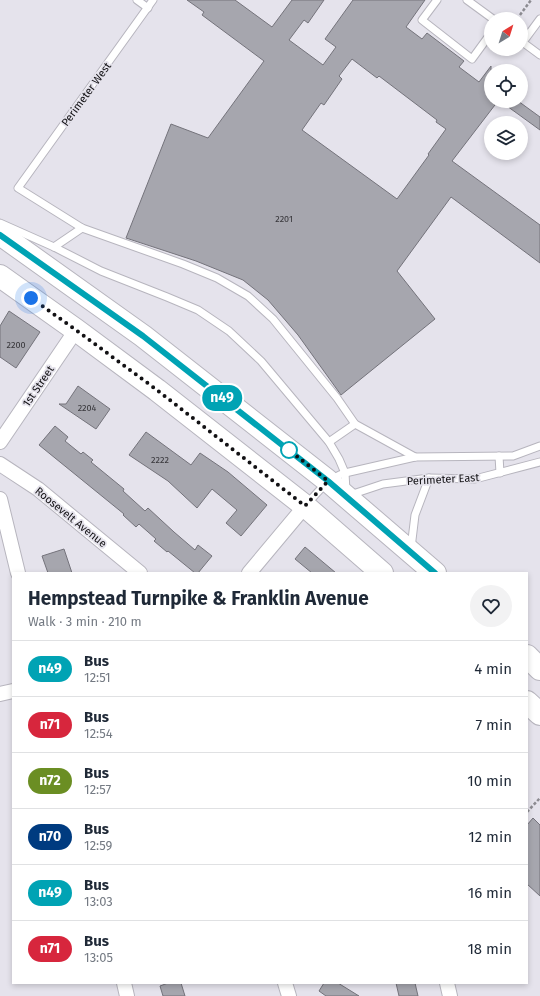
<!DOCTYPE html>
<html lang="en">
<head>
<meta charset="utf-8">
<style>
	body { margin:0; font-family:"Fira Sans",sans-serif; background:#f2f2f3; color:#1f2937; height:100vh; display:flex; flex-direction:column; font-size:15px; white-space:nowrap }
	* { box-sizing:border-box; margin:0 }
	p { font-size:13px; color:#747a83 }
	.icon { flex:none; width:22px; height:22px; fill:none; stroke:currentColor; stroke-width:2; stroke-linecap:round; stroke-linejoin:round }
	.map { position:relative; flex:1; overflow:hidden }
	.panel { position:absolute; left:12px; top:572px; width:516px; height:412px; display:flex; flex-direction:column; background:#fff; border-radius:0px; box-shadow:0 2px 6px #0003 }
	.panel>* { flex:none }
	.badge { padding:0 8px; border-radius:13px; font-size:14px; line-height:26px }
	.needle { width:26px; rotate:38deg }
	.controls { position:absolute; left:484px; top:12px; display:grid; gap:8px }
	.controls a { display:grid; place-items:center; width:44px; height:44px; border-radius:50%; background:#fff; box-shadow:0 2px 6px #0003; font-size:20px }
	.you { position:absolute; width:20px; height:20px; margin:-10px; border:3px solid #fff; border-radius:50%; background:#1a73e8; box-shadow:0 0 0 6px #1a73e833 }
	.map>.badge { position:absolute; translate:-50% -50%; box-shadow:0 0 0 2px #fff }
	.round { display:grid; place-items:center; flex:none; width:42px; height:42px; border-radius:21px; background:#f2f2f3 }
	.headline { display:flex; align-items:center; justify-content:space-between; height:68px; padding:0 16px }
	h1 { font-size:19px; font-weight:700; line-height:30px }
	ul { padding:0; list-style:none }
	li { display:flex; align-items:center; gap:12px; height:56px; padding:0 16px; border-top:1px solid #e0e1e3 }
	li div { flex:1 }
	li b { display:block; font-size:15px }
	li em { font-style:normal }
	li .badge { min-width:44px; font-weight:700; text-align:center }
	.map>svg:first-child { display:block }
</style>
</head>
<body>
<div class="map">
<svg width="540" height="996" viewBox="0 0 540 996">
	<rect width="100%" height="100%" fill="#e5e3ec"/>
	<!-- building -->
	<g fill="#a6a6ae" stroke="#74737b" fill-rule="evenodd">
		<path d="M187,0H235L272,27L292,0H324L308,23L304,20L289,40L323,65L336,47L325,39L353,0H425L406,27L422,39L427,33L464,61L459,67L479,82L491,66V101H498L452,161L540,225V263L451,197L397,271L435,319L341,395L298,335L268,300L243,280L196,261L126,238L171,124L208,138L264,61L202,15L204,12ZM352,59L377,78L379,76L437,120L436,122L446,129L428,154L429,155L397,199L302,130L321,103L324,105L342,79L339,76Z"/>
		<polygon points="500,101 518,101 540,117 540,130"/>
		<polygon points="9,311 40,332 16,368 0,357 0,326"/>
		<polygon points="78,386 110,409 96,429 59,404 66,404"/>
		<polygon points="55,426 68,437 65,441 81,454 83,452 93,460 91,462 124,489 123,491 145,511 148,508 174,532 195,550 198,545 212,556 198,573 195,573 168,551 167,552 154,541 156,539 139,524 136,527 123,515 124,514 39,445"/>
		<polygon points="146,432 191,465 200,453 228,472 267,505 241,536 226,523 237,510 212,489 197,508 168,481 129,455"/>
		<polygon points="305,547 336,573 312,573 295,559"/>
		<polygon points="64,549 72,573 48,573 42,556"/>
		<polygon points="533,818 540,825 540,896 527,884 527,825"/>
		<polygon points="168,983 181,983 185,996 163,996 160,986"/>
		<polygon points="324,983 338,983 359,996 326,996 319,991"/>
		<polygon points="396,983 415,983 418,996 399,996"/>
	</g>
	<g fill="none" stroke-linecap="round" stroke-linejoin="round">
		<!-- lane casing -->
		<g stroke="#b7b5be" stroke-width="9">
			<g id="lane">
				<polyline points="137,0 148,8"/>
				<polyline points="153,0 18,188 82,228 183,264 217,278 248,296 273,319 337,398 355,424 415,457"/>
				<polyline points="437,0 422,20 472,59 491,33"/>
				<polyline points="467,0 493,19"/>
				<polyline points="521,41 540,55"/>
				<polyline points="523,42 540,19"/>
				<polyline points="0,223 54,247 101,271 167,297 198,310 229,331 261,361 329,442 339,459 345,473 346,491"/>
				<polyline points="54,247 82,228"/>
				<polyline points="329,442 355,424"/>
				<polyline points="499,456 500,473"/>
				<polyline points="350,495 383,484 429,478 475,479 540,462"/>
				<path d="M306,505C318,492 328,478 345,473L415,457L513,456L540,446"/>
				<polyline points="411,548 415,515 429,478"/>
			</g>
		</g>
		<!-- street casing -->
		<g stroke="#b7b5be" stroke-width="16">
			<g id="street">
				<polyline points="0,442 76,330"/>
				<polyline points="0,464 38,489 140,573"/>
				<polyline points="0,499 18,573"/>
				<polyline points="249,573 305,506"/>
				<polyline points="0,694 13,691"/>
				<polyline points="124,983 127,996"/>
				<polyline points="285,983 289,996"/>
				<polyline points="447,983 450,996"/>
			</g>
		</g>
		<!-- primary casing -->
		<g stroke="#b7b5be" stroke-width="24">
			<g id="primary">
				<polyline points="0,234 143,336 328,481 435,573"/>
				<polyline points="0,276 76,330 157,390 305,506 382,573"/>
				<polyline points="527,656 540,669"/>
				<polyline points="527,702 540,714"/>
			</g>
		</g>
		<!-- path -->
		<g stroke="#8c8b91" stroke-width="2.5" stroke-dasharray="3 2" stroke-linecap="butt">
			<polyline points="517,19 531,0"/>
			<polyline points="527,812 540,798"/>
		</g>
		<!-- lane -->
		<use href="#lane" stroke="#fff" stroke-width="7"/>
		<!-- street -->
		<use href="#street" stroke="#fff" stroke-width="14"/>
		<!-- primary -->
		<use href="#primary" stroke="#fff" stroke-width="22"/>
	</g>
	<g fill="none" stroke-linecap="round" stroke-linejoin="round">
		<!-- line casing -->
		<g stroke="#fff" stroke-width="9">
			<polyline id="line" points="0,235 143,336 328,481 435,573"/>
		</g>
		<!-- line -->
		<use href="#line" stroke="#00a3b4" stroke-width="6"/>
		<!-- walk -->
		<polyline stroke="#121114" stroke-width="4" stroke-dasharray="0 7.2" points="31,298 76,330 157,390 305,506 328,481 289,450"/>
	</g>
	<!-- markers -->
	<circle fill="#fff" stroke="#00a3b4" stroke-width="2" cx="289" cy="450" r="8"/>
	<g text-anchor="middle" stroke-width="3.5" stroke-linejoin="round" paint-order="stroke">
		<!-- number labels -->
		<g font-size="9" fill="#37363a">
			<text x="284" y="222">2201</text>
			<text x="16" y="348">2200</text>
			<text x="87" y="411">2204</text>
			<text x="160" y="463">2222</text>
		</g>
		<!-- street labels -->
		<g font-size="11" fill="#121114" stroke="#e5e3ec">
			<text transform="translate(86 94) rotate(-54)" y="4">Perimeter West</text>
			<text transform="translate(38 386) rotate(-56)" y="4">1st Street</text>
			<text transform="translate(443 479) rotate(-3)" y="4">Perimeter East</text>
			<text transform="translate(71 517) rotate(39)" y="4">Roosevelt Avenue</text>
		</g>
	</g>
</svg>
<div class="controls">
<a><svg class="needle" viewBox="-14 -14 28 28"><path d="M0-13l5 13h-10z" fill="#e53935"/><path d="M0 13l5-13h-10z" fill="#747a83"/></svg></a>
<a><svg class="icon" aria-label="locate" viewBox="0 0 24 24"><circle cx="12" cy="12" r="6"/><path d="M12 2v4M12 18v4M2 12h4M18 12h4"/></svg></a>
<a><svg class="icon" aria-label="layers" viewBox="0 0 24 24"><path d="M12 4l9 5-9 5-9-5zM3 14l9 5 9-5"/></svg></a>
</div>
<div class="you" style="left:31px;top:298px"></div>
<b class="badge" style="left:222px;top:398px;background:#00a3b4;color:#fff">n49</b>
<section class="panel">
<div class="headline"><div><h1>Hempstead Turnpike &amp; Franklin Avenue</h1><p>Walk · 3 min · 210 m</p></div><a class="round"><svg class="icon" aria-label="heart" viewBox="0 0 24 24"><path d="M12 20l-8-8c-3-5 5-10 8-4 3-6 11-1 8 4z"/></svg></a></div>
<ul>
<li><span class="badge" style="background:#00a3b4;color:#fff">n49</span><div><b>Bus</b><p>12:51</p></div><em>4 min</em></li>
<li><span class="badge" style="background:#d7263d;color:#fff">n71</span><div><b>Bus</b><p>12:54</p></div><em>7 min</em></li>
<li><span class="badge" style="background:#6b8e23;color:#fff">n72</span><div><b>Bus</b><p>12:57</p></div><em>10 min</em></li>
<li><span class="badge" style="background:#003b80;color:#fff">n70</span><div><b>Bus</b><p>12:59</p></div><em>12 min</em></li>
<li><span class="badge" style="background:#00a3b4;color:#fff">n49</span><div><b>Bus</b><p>13:03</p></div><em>16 min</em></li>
<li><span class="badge" style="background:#d7263d;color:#fff">n71</span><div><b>Bus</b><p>13:05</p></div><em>18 min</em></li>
</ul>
</section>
</div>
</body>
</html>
